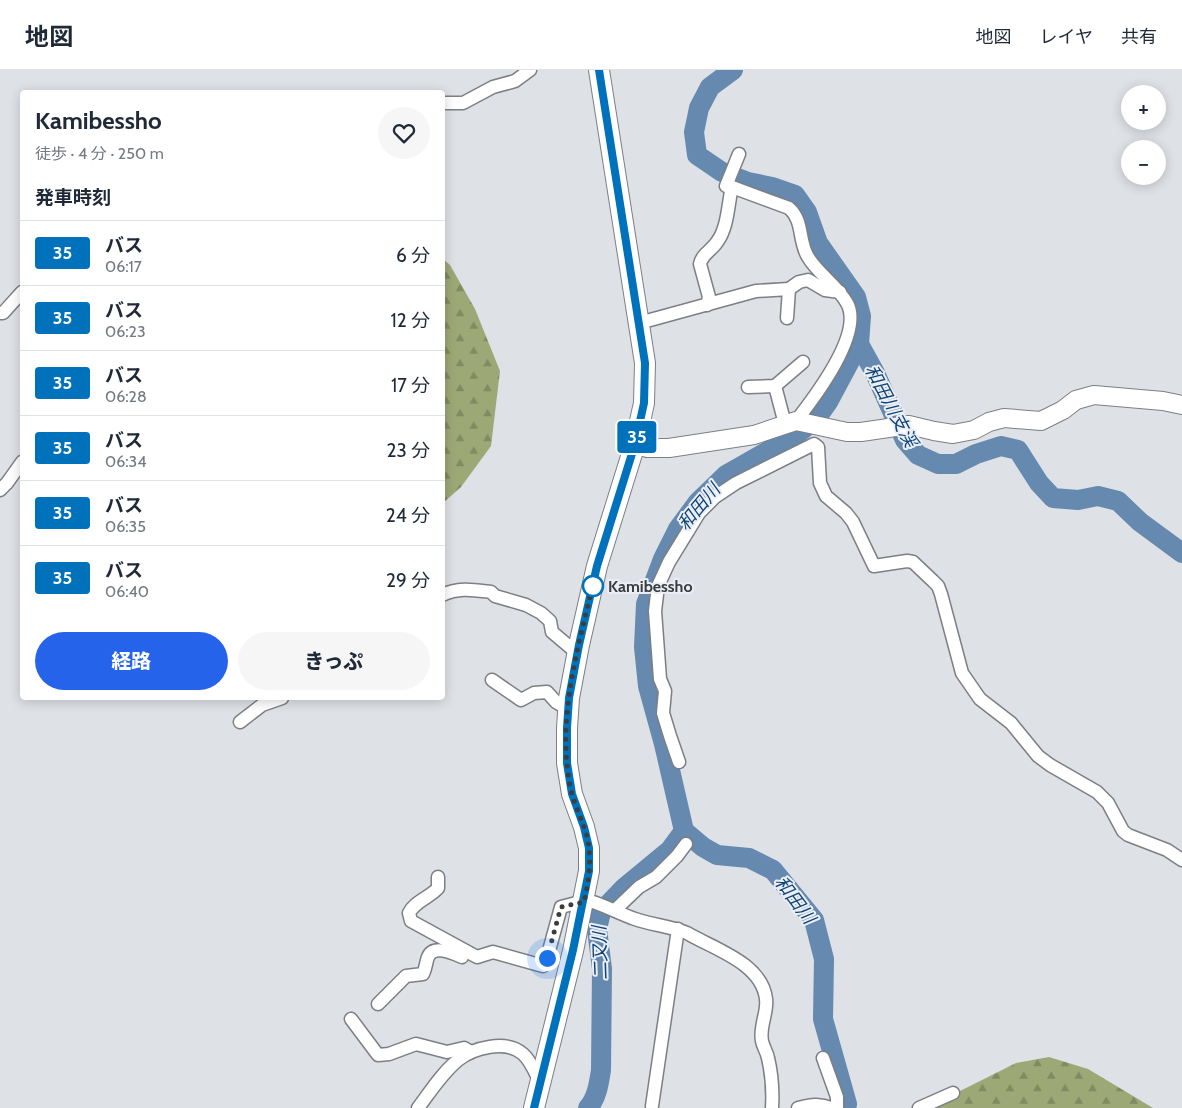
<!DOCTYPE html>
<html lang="ja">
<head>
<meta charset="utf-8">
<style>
	body { margin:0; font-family:Cabin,"Noto Sans JP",sans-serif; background:#f6f6f7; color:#1f2937; height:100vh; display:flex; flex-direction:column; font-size:19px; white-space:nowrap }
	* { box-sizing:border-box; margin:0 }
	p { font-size:16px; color:#747a83 }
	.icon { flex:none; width:28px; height:28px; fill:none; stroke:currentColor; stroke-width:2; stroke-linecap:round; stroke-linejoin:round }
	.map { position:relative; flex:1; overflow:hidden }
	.drawer { position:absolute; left:20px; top:20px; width:425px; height:610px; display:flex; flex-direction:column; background:#fff; border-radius:5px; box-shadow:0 2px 12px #0003 }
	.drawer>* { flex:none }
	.badge { padding:0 10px; border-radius:4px; font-size:18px; line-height:32px }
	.controls { position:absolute; left:1121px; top:15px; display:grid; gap:10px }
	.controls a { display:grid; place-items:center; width:45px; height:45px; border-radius:50%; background:#fff; box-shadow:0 2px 12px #0003; font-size:25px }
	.you { position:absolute; width:25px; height:25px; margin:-12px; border:4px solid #fff; border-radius:50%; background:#1a73e8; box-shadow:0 0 0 8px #1a73e833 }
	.map>.badge { position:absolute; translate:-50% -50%; box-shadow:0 0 0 2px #fff }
	h2 { padding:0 15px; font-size:19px; line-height:45px }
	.round { display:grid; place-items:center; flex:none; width:52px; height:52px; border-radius:26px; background:#f6f6f7 }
	.headline { display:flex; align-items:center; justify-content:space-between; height:85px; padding:0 15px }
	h1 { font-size:24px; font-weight:800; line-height:38px }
	.cta { display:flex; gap:10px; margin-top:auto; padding:10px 15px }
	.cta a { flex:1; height:58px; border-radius:30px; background:#2563eb; color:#fff; font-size:20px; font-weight:800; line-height:58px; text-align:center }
	.cta a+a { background:#f6f6f7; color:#1f2937 }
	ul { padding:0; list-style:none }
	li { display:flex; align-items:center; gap:15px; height:65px; padding:0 15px; border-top:1px solid #e0e1e3 }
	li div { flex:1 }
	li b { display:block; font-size:19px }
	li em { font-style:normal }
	li .badge { min-width:55px; font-weight:700; text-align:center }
	header { display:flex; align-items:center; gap:30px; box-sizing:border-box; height:70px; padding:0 25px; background:#fff; border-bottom:1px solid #e0e1e3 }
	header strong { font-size:24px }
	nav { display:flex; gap:28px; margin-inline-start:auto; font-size:18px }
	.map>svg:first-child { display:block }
</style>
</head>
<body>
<header>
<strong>地図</strong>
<nav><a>地図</a><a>レイヤ</a><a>共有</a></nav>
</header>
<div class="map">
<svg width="1182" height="1038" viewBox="0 0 1182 1038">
	<defs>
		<pattern id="forest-firs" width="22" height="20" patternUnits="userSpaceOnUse" patternTransform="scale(1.25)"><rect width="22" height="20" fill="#9ca976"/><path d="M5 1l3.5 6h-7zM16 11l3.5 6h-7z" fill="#808b62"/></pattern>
	</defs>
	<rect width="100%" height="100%" fill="#dee1e6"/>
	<!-- forest -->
	<g fill="url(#forest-firs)">
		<polygon points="442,188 450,195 475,239 500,301 491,376 461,417 443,433"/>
		<polygon points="1049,987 1088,999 1153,1038 926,1038 1016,993"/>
	</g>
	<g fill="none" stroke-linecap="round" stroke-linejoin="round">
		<!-- river -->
		<g stroke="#6589af" stroke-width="20">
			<polyline points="733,0 710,17 699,38 694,62 697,85 722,102 748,112 772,117 795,125 807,142 818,173 856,227 861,246 859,274 828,332 816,349 796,365 726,405 698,432 678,459 663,489 646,534 644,577 648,616 664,674 684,761 703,777 717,785 749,788 773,800 814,850 824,889 823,949 847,1034 846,1038"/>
			<polyline points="859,274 875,303 905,370 918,385 938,394 956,394 976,384 1001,376 1018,380 1039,413 1053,428 1078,430 1098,426 1118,431 1140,452 1182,483"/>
			<path d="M588,1038C597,1028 599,1013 601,1000L602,899L597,859L601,842L624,818L670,780L684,761"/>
		</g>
		<!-- street casing -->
		<g stroke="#7c7f84" stroke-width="15">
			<g id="street">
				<polyline points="442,33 463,33 493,17 515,11 530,0"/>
				<path d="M739,84L726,116L732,117L789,138C804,151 798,171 808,187C818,204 837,215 847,233C864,263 814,328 796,351"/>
				<polyline points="789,219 799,212 808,210 825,220 840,222"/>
				<path d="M707,235L709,227L700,194C702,184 712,180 717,172C728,158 728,133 732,117"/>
				<polyline points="0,243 3,243 22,222"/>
				<polyline points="639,253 756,221 789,219 787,248"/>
				<polyline points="775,316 785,354"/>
				<polyline points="748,317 775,316 803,292"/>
				<polyline points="0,420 7,413 22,392"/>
				<path d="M442,525C459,517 474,520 491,522L495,526L526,535L541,543L550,551L552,562L577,583"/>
				<polyline points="492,610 521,630 534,623 547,622 556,632 568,639"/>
				<polyline points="240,652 262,635 282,628"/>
				<polyline points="679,692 670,666 663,643 665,621 660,609 655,541 658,516 669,492 699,443 715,427 736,413 814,374 818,377 820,413 826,426 846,443 853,452 874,496 907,491 913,492 933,511 938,516 941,524 962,603 980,629 1011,653 1038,686 1050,695 1097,722 1108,733 1123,761 1128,765 1167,780 1182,790"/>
				<path d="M438,807V818C429,828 415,831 409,843L411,851L477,887L493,882L543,896L547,888L561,837L584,831"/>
				<path d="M584,829C602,834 618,843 635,849C652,855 670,856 687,863C714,879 762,893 766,929C768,942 759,957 762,971C763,977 767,982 768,988C772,1005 773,1022 772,1038"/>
				<polyline points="615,840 639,817 656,807 677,786 686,774"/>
				<path d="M378,934L406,906L423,904C426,898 426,892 428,887C433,874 453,883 462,887"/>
				<polyline points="351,949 378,985 389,984 416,974 447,982 464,978 471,982"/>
				<polyline points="823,988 837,1027 837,1038"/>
				<polyline points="652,1036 678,859"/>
				<path d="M418,1038C430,1022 442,1003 458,990C473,978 506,969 523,984C531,991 536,1004 541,1014"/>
				<path d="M798,1038C811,1035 819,1033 831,1038"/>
				<polyline points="919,1038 953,1023"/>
			</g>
		</g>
		<!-- secondary casing -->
		<g stroke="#7c7f84" stroke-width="20">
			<polyline id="secondary" points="635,374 647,378 669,378 754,365 796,351 847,362 861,362 909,355 934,361 953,364 974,360 989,352 1004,348 1041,351 1063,340 1076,330 1094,325 1163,331 1182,335"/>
		</g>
		<!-- primary casing -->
		<g stroke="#7c7f84" stroke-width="22">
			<polyline id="primary" points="534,1038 573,881 589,801 589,778 584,757 572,724 567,693 567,658 569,628 579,575 597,496 635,374 644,333 645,293 599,0"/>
		</g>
		<!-- street -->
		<use href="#street" stroke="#fff" stroke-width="12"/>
		<!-- secondary -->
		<use href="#secondary" stroke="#fff" stroke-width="18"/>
		<!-- primary -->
		<use href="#primary" stroke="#fff" stroke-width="20"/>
	</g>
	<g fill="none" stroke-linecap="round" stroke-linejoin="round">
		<!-- line casing -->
		<g stroke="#fff" stroke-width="11">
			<polyline id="line" points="534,1038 573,880 589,801 589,778 584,757 572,724 567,693 567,658 569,628 579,575 597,496 635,374 644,333 645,293 599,0"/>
		</g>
		<!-- line -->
		<use href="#line" stroke="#0072bc" stroke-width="8"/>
		<!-- walk -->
		<path stroke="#3b3d3f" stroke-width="5" stroke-dasharray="0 9" d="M547,888L561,837L584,832C588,815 591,796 589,779C588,760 577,743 572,724C569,715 568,704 567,694C561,632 580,570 594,510L593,516"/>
	</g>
	<!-- markers -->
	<circle fill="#fff" stroke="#0072bc" stroke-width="2.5" cx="593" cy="516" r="10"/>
	<g text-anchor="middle" stroke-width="4" stroke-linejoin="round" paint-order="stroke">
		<!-- stop labels -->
		<g font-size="16" font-weight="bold" fill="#3b3d3f" stroke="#ebeef4" text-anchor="start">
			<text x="608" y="522">Kamibessho</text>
		</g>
		<!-- water labels -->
		<g font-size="18" font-style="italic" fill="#0e4577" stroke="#ebeef4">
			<text transform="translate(891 336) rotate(62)" y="6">和田川支渓</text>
			<text transform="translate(699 437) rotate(-50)" y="6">和田川</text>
			<text transform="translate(795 830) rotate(53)" y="6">和田川</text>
			<text transform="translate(600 883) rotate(-92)" y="6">二又川</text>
		</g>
	</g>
</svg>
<div class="controls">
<a>+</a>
<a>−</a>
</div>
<div class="you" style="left:547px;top:888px"></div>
<b class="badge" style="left:637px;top:367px;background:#0072bc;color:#fff">35</b>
<section class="drawer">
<div class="headline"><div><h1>Kamibessho</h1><p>徒歩 · 4 分 · 250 m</p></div><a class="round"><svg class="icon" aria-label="heart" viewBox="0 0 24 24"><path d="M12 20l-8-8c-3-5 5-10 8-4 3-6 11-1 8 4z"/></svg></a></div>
<h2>発車時刻</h2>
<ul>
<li><span class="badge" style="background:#0072bc;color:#fff">35</span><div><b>バス</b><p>06:17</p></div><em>6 分</em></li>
<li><span class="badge" style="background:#0072bc;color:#fff">35</span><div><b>バス</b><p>06:23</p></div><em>12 分</em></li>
<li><span class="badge" style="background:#0072bc;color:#fff">35</span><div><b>バス</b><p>06:28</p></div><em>17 分</em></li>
<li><span class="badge" style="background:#0072bc;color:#fff">35</span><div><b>バス</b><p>06:34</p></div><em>23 分</em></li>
<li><span class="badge" style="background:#0072bc;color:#fff">35</span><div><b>バス</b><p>06:35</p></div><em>24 分</em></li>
<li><span class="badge" style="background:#0072bc;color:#fff">35</span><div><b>バス</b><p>06:40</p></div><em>29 分</em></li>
</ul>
<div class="cta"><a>経路</a><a>きっぷ</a></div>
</section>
</div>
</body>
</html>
